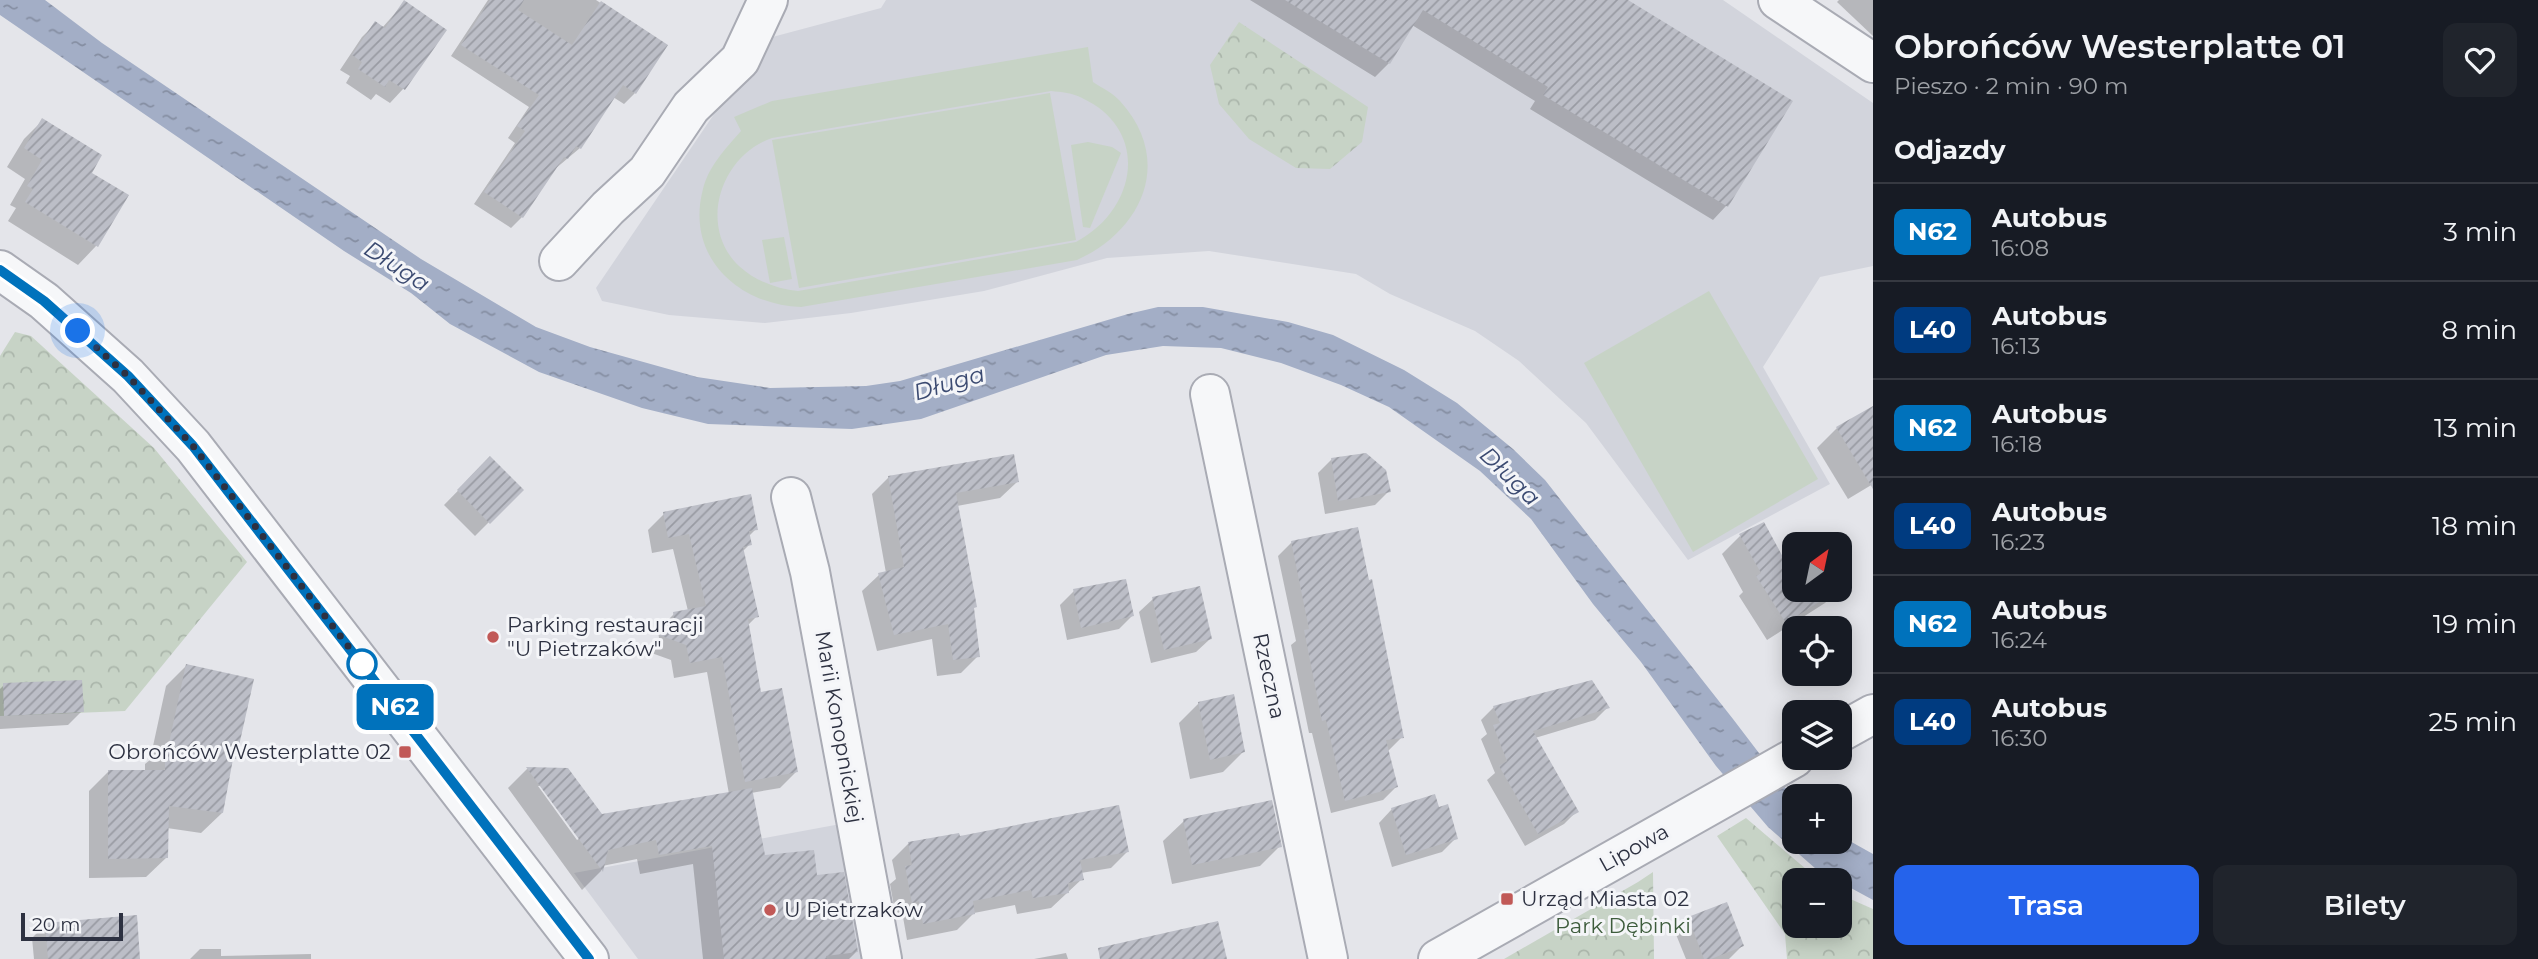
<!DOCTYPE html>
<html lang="pl">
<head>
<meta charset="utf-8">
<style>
	body { margin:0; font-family:Montserrat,sans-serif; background:#20242c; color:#f1f3f6; height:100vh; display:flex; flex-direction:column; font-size:26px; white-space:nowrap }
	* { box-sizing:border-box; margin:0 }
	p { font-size:23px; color:#9ea1a6 }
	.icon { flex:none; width:38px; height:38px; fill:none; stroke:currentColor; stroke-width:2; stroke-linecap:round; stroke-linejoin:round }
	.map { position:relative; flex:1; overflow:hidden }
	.side { display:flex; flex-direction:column; background:#171b24; width:665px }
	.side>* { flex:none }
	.badge { padding:0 14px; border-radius:10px; font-size:24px; line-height:46px }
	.needle { width:46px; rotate:33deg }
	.buttons { position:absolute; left:1782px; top:532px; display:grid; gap:14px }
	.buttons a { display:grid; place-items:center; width:70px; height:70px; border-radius:14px; background:#171b24; box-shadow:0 4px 18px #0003; font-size:35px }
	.scale { position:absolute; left:21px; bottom:18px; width:102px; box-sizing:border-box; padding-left:7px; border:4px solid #2d3141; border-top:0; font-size:19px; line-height:24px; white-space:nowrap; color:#2d3141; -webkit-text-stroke:5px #f4f5f8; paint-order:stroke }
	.you { position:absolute; width:35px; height:35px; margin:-18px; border:5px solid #fff; border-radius:50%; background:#1a73e8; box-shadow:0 0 0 10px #1a73e833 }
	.map>.badge { position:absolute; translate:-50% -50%; box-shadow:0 0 0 4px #fff }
	h2 { padding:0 21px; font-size:26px; line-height:63px }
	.round { display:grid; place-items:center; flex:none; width:74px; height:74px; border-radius:14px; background:#20242c }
	.overview { display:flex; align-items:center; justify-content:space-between; height:119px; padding:0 21px }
	h1 { font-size:33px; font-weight:600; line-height:52px }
	.action { display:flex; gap:14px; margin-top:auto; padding:14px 21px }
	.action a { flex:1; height:80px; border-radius:14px; background:#2563eb; color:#fff; font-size:28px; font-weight:600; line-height:80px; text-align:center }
	.action a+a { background:#20242c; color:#f1f3f6 }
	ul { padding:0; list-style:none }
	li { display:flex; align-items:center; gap:21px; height:98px; padding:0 21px; border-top:2px solid #363941 }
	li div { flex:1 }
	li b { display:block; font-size:26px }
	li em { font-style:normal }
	li .badge { min-width:77px; font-weight:700; text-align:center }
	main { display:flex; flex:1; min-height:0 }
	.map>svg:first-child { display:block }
</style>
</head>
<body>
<main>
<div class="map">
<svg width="1873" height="959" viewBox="0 0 1873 959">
	<defs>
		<pattern id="park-crowns" width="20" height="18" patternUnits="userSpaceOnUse" patternTransform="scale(1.75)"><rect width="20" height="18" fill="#c7d3c6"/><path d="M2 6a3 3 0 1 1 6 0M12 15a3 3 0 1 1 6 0" fill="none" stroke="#abb6ab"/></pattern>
		<pattern id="water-ripples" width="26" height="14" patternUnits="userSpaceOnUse" patternTransform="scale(1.75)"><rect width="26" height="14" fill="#a3aec6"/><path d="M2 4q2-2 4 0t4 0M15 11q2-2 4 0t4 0" fill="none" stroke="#858ea2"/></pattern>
		<pattern id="building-hatch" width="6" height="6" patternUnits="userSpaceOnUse" patternTransform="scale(1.75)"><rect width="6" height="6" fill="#bcbec7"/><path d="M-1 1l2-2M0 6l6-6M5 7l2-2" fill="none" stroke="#999ba3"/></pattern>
	</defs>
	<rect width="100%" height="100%" fill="#e4e5ea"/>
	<!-- built -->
	<g fill="#d2d4dc">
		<polygon points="886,0 1723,0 1873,103 1873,266 1820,277 1763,367 1830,484 1688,560 1586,423 1519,361 1475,331 1390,294 1356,274 1209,251 1107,258 984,291 851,313 765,323 669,315 602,301 596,288 765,39 881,8"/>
		<polygon points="846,823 873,959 638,959 574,873"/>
	</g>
	<!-- grass -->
	<g fill="#c7d3c6" fill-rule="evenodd">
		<path d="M1088,47L1093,82C1102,88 1113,93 1120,101C1174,160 1143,230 1077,260L801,307C738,305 685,256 703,189C708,167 726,148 741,131L734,117L772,101ZM1051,91C1061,92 1073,93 1082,98C1151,130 1137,210 1076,242L798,291C777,289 755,281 739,266C697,226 721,155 772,138Z"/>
		<polygon points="1050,93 1076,240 799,288 772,140"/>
		<polygon points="1088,142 1112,147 1121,153 1090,228 1083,227 1071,145"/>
		<polygon points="784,237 792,279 770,283 762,240"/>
		<polygon points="1709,291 1818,479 1693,552 1584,363"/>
	</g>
	<!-- park -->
	<g fill="url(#park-crowns)">
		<polygon points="1239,22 1368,107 1362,142 1330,169 1296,168 1249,139 1219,104 1210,65"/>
		<polygon points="15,332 31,336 154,448 247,562 125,711 0,716 0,356"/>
		<polygon points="1746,818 1819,880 1794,880 1794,926 1839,926 1839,894 1873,909 1873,959 1787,959 1785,934 1717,836"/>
		<polygon points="1653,872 1654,959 1504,959 1638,882"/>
	</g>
	<!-- water -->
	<polygon fill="url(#water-ripples)" points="0,0 45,0 102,43 421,259 536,327 590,347 697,377 770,388 866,386 900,381 1128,314 1158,307 1203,307 1288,322 1333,335 1404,370 1457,403 1513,449 1545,480 1733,719 1794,799 1794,842 1839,842 1839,835 1873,854 1873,900 1816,869 1768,827 1716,766 1641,662 1593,604 1531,519 1480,471 1389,407 1341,385 1281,363 1221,348 1163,346 1106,355 921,419 852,429 708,424 642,408 539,372 450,324 411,293 344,251 0,15"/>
	<!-- shadow -->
	<g fill="#0003" fill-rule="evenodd">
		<polygon points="488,0 596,0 666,46 635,93 624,104 613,97 580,148 555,169 522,217 511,228 474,204 515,143 508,138 529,107 451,56"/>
		<polygon points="1250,0 1624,0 1790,101 1726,206 1713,220 1530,109 1535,101 1412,25 1389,63 1375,77"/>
		<polygon points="1839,0 1873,0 1873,36 1837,2"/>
		<polygon points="404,3 444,30 403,89 390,103 376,94 371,100 346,83 350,76 340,70 362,37 375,24 382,28"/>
		<polygon points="42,121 89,173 127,196 96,246 78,265 8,221 16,208 10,205 25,179 7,167 24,139"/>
		<polygon points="1873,408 1873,484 1848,499 1817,448 1837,428"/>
		<polygon points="490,458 521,490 475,536 444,505"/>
		<polygon points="1332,459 1389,491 1375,505 1325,514 1318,473"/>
		<polygon points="888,478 1017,482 1000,498 957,506 978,656 961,673 937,676 932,639 877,651 862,591 879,575 886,573 872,494"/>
		<path d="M664,514L756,529L748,537L750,544L742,552L757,616L747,626L760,694L796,772L780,788L751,793L763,857L816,877L856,952L849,959H703L693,864L640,874L637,859L602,866L601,871L582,890L508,788L527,769H567L601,816L729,794L707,672L674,678L671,660L646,651L659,638L658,630L674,614L688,611L673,549L652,553L648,530ZM538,786H542L580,838L577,840Z"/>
		<polygon points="1740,536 1794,590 1838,590 1825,603 1767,640 1739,596 1743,592 1722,554"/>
		<polygon points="1292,542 1402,737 1387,752 1396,787 1383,800 1331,813 1312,733 1309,733 1291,645 1296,641 1278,556"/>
		<polygon points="1839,577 1844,584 1839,589"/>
		<polygon points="1074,591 1132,616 1119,629 1067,640 1060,605"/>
		<polygon points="1153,599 1210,639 1196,652 1151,663 1139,612"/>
		<polygon points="186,666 235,758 231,762 222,813 201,833 167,828 167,857 146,877 89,878 89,791 109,771 145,772 145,764 150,760 166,686"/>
		<polygon points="4,685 82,711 68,725 0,729 0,689"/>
		<polygon points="1199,703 1243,752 1223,772 1190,779 1179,723"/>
		<polygon points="1494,707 1608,707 1595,720 1535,738 1577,811 1564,824 1525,846 1487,780 1495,773 1481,739 1487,734 1481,720"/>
		<polygon points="1392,809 1438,809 1456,838 1442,852 1392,867 1379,823"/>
		<polygon points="1184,821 1280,846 1260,866 1172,884 1163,841"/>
		<polygon points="959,838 1127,852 1111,868 1081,873 1082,879 1051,908 1017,914 1015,905 974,913 957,930 907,940 903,917 896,918 890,884 896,879 892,860 908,844"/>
		<polygon points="1689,918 1742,946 1729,959 1686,959 1675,932"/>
		<polygon points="46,924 139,959 34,959 32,938"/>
		<polygon points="200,949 221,949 221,956 311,954 311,959 190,959"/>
		<polygon points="1066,953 1068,959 1034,959"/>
	</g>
	<!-- building -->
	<g fill="url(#building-hatch)">
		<polygon points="404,0 447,30 405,90 389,80 385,87 358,69 362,62 352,55 375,21 385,28"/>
		<polygon points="490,0 524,0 518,10 572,45 601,1 668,45 636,94 623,85 581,149 576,146 568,159 564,157 523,218 484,192 525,131 517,126 539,95 461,45"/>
		<polygon points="1285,0 1628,0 1793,101 1728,207 1543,95 1548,87 1423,10 1390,64"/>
		<polygon points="42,118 102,155 92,173 129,195 98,247 25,202 33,189 27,186 42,160 24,148"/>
		<polygon points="1873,406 1873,489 1836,427"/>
		<polygon points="1366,453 1386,470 1391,492 1338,501 1331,458"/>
		<polygon points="1014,454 1019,482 956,493 977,607 974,608 980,657 953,660 948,624 894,635 878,573 904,567 888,476"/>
		<polygon points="490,456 524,490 490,524 457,490"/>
		<polygon points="751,494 758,530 749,531 752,545 743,547 759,617 748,619 761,692 782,688 798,772 745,782 722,657 690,663 686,645 659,635 674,621 673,612 706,606 689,534 668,538 663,512"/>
		<polygon points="1764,522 1784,559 1794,552 1794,590 1838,590 1786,623 1756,576 1761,573 1739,534"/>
		<polygon points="1358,527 1369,580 1372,579 1404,738 1386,740 1398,787 1345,801 1326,720 1322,721 1304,630 1309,629 1291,541"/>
		<polygon points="1126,579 1134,616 1081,628 1073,589"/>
		<polygon points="1200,586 1212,639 1164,650 1152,597"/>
		<polygon points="186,664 254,679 236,759 233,759 223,813 169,806 168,858 108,859 108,770 165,770 165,743 169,743"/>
		<polygon points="82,680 84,712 4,716 3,683"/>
		<polygon points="1592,680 1610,708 1533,731 1579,812 1538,834 1499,766 1507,761 1493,725 1500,723 1493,706"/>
		<polygon points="1234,694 1245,752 1210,760 1198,702"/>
		<polygon points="526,767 568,768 602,814 752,788 765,855 814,850 817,875 844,872 858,952 826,956 827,959 724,959 712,846 659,855 656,840 608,850 603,872"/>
		<polygon points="1435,794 1439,807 1448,804 1458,839 1406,855 1391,808"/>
		<polygon points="1272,800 1282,847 1192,865 1183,819"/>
		<polygon points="1119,805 1129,852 1080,860 1084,880 1068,883 1069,893 1033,898 1031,890 973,901 975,914 923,924 919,901 912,903 905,866 912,865 908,842 959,833 960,836"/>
		<polygon points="1727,902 1744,946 1711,959 1704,959 1688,917"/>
		<polygon points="137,915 140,959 48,959 45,923"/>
		<polygon points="1218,921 1227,959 1100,959 1098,948"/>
	</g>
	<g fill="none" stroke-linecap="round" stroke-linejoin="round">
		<!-- minor casing -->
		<g stroke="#a9abb4" stroke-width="42">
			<g id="minor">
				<polyline points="1778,0 1873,63"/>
				<polyline points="559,261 608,208 647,172 691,107 740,60 768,0"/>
				<polyline points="0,270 44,301 128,376 193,446 589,959"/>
				<polyline points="1210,394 1328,959"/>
				<polyline points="791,497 810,572 882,959"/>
				<polyline points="1839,733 1873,714"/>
				<polyline points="1438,959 1794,758"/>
			</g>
		</g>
		<!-- minor -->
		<use href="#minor" stroke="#f6f7f9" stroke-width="38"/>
	</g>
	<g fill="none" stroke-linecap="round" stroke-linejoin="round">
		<!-- line casing -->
		<g stroke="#fff" stroke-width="16">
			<polyline id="line" points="0,270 44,301 128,376 193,446 589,959"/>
		</g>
		<!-- line -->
		<use href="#line" stroke="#0072bc" stroke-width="10"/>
		<!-- walk -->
		<polyline stroke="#2d3141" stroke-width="7" stroke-dasharray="0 12.6" points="78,331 128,376 193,446 362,664"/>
	</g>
	<!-- markers -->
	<g fill="#c15957" stroke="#f4f5f8" stroke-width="2.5">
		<circle cx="493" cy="637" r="7"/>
		<rect x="398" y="745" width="14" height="14" rx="3.5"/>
		<rect x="1500" y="892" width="14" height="14" rx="3.5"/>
		<circle cx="770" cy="910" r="7"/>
	</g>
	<circle fill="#fff" stroke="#0072bc" stroke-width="3.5" cx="362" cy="664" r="14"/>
	<g text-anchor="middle" stroke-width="6" stroke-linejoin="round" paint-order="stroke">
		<!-- poi labels -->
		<g font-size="21" fill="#2d3141" stroke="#f4f5f8" text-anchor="start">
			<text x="507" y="632">Parking restauracji<tspan x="507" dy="24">"U Pietrzaków"</tspan></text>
			<text x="391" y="759" text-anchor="end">Obrońców Westerplatte 02</text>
			<text x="1521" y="906">Urząd Miasta 02</text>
			<text x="784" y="917">U Pietrzaków</text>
		</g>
		<!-- street labels -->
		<g font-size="21" fill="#2d3141" stroke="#f4f5f8">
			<text transform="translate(1269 676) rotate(78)" y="7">Rzeczna</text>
			<text transform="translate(839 727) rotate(80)" y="7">Marii Konopnickiej</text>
			<text transform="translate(1634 848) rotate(-29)" y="7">Lipowa</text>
		</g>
		<!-- park labels -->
		<g font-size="21" fill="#3d5c3c" stroke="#f4f5f8">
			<text x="1623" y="933">Park Dębinki</text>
		</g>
		<!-- water labels -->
		<g font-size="23" font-style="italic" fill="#3b4a71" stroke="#f4f5f8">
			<text transform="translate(397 266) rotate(33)" y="8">Długa</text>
			<text transform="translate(949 383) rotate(-16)" y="8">Długa</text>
			<text transform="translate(1510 476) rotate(44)" y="8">Długa</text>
		</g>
	</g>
</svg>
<div class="buttons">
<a><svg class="needle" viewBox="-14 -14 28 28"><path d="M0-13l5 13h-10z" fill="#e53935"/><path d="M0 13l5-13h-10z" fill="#9ea1a6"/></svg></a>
<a><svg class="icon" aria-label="locate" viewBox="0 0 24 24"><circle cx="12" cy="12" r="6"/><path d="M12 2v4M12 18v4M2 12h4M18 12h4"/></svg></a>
<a><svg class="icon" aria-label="layers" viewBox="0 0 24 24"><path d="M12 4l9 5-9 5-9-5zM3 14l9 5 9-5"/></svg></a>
<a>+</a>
<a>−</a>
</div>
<div class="scale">20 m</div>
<div class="you" style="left:78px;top:331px"></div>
<b class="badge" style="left:395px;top:707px;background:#0072bc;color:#fff">N62</b>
</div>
<section class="side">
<div class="overview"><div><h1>Obrońców Westerplatte 01</h1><p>Pieszo · 2 min · 90 m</p></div><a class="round"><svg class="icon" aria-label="heart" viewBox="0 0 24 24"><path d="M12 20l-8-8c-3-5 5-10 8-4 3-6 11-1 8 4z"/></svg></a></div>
<h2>Odjazdy</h2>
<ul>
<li><span class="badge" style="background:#0072bc;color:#fff">N62</span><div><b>Autobus</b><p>16:08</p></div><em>3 min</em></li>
<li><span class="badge" style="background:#003b80;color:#fff">L40</span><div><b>Autobus</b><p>16:13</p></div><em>8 min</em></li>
<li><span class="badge" style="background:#0072bc;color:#fff">N62</span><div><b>Autobus</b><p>16:18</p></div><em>13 min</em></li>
<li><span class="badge" style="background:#003b80;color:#fff">L40</span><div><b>Autobus</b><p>16:23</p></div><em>18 min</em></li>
<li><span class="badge" style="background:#0072bc;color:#fff">N62</span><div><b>Autobus</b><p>16:24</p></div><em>19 min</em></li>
<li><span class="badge" style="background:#003b80;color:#fff">L40</span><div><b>Autobus</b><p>16:30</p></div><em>25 min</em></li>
</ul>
<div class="action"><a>Trasa</a><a>Bilety</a></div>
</section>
</main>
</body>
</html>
